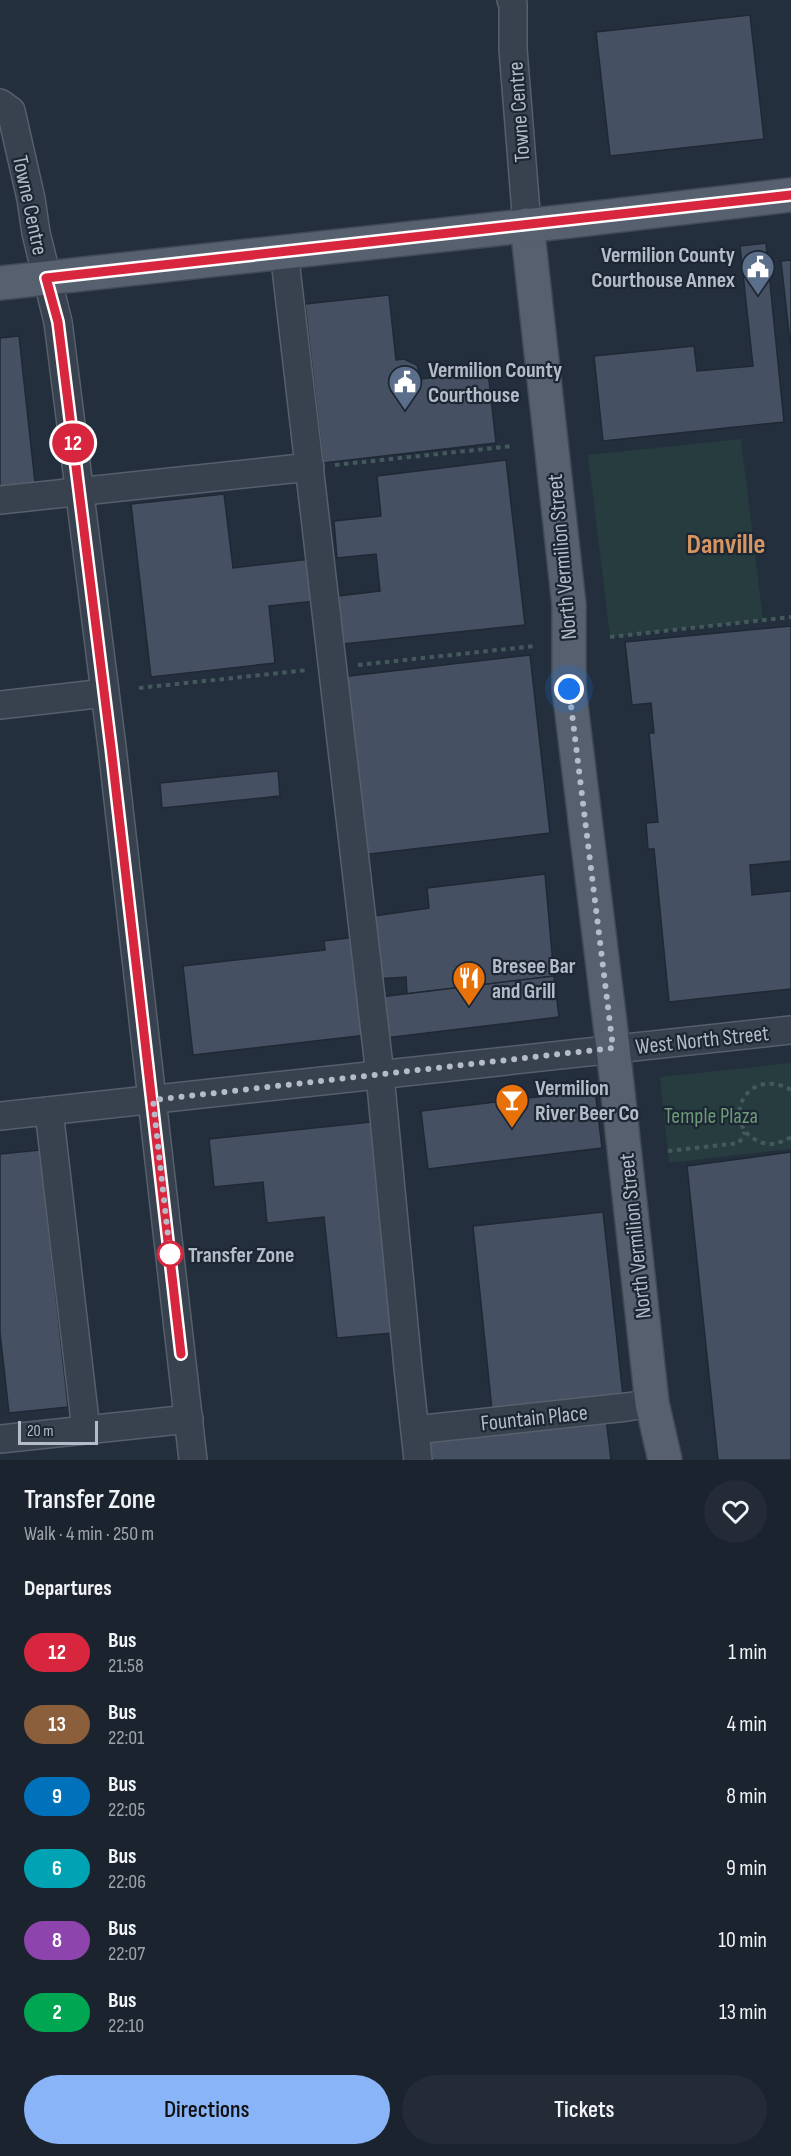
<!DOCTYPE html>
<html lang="en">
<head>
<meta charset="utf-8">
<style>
	body { margin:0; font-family:"Sofia Sans Condensed",sans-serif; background:#242b36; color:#f1f3f6; height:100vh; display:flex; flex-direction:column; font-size:22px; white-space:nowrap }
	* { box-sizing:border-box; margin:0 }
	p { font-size:20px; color:#a0a4aa }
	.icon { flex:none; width:33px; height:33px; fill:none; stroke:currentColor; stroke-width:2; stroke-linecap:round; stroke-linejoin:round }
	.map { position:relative; height:1460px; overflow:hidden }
	.panel { display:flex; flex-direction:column; background:#1b232e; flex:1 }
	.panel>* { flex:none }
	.badge { padding:0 12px; border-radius:20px; font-size:21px; line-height:39px }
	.scale { position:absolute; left:18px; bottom:15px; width:80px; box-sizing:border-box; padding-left:6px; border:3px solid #b4bcc9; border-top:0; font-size:16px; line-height:21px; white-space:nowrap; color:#b4bcc9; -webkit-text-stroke:4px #1d2633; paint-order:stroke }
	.you { position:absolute; width:30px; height:30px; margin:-15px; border:4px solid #fff; border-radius:50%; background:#1a73e8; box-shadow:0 0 0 9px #1a73e833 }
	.map>.badge { position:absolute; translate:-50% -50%; box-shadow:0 0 0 3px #fff }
	h2 { padding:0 24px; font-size:22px; line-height:54px }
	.round { display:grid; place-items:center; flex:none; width:63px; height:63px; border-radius:32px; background:#242b36 }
	.overview { display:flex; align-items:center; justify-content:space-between; height:102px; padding:0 24px }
	h1 { font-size:28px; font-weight:600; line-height:45px }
	.button { display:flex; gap:12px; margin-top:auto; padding:12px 24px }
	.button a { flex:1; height:69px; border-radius:36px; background:#8ab4f8; color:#111; font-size:24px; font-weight:600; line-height:69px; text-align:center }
	.button a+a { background:#242b36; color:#f1f3f6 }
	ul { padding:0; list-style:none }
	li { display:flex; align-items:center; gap:18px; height:72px; padding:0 24px }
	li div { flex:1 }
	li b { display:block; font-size:22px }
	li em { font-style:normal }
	li .badge { min-width:66px; font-weight:700; text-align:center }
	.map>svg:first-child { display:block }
</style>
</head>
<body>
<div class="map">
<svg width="791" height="1460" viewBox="0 0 791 1460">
	<rect width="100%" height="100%" fill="#242f3e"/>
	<!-- green -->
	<g fill="#263c3f">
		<polygon points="741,439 763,620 610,637 588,455"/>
		<polygon points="791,1063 791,1149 669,1163 660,1077"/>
	</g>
	<!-- building -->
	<g fill="#455162" stroke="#1f2835" stroke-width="1.5">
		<polygon points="750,15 764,139 610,156 596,32"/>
		<polygon points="766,243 784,422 603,441 594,356 694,346 697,371 753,366 740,246"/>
		<polygon points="791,260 791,351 781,261"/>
		<polygon points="389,295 396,360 404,359 417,365 421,379 488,371 496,443 323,463 305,304"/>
		<polygon points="19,336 36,492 0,496 0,338"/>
		<polygon points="506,460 525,625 343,644 338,596 380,591 376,554 337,558 334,521 381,516 377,476"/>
		<polygon points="224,494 233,568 311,559 316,601 269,606 275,663 151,677 131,504"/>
		<polygon points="791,626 791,861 750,865 752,895 791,891 791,989 669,1002 654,849 648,849 646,823 658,822 649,733 654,733 651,703 632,705 625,642"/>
		<polygon points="530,655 550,833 361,855 341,677"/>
		<polygon points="278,771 280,796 162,808 160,783"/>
		<polygon points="545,874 554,976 407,994 406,977 375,979 367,917 429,908 427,888"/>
		<polygon points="356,937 367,1035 193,1055 183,966 325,950 324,941"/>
		<polygon points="554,976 559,1017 385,1038 380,997"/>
		<polygon points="595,1090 602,1148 428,1169 421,1111"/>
		<polygon points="371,1122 393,1333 337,1338 324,1217 267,1223 263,1182 214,1187 209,1139"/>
		<polygon points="40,1150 68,1407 9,1413 0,1333 0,1154"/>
		<polygon points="791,1152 791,1460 718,1460 687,1166"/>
		<polygon points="603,1212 623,1396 492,1410 473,1226"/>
		<polygon points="606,1418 611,1460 425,1460 423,1435"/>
	</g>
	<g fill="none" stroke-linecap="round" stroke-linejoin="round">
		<!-- minor casing -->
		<g stroke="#565f6c" stroke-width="30">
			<g id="minor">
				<polyline points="511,0 513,4 513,49 527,225"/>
				<polyline points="0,103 11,111 31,199 36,233 58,322 112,747 193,1460"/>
				<polyline points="284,251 380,1075 408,1368 418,1460"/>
				<polyline points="0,500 310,467"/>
				<polyline points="0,705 105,693"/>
				<polyline points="49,1111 86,1430"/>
				<polyline points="0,1116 791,1030"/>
				<polyline points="415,1430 627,1407 652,1403"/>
				<polyline points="0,1439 189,1419"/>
			</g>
		</g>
		<!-- major casing -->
		<g stroke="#414a57" stroke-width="36">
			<g id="major">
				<polyline points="527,225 569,605 569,689 613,1048 652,1403 665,1460"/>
				<polyline points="0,283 570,221 791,195"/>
			</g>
		</g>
		<!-- path -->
		<g stroke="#44595c" stroke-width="4" stroke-dasharray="4.5 4.5" stroke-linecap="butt">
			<polyline points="335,465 513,446"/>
			<polyline points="610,637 791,617"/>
			<polyline points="358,665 535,646"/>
			<polyline points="139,688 308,670"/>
			<path d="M791,1090C747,1065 720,1121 756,1140C768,1147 779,1144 791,1137"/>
			<polyline points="668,1151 739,1143 745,1132"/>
		</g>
		<!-- minor -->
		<use href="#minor" stroke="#38414e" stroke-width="27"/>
		<!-- major -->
		<use href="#major" stroke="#56606e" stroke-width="33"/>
	</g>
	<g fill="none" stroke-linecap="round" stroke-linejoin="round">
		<!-- line casing -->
		<g stroke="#fff" stroke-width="14">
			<polyline id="line" points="181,1354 111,747 58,322 46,278 791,195"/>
		</g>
		<!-- line -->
		<use href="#line" stroke="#d7263d" stroke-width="9"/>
		<!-- walk -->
		<polyline stroke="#b4bcc9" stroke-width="6" stroke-dasharray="0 10.8" points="170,1254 153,1100 613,1048 569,689"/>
	</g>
	<!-- icons -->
	<defs>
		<g id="civic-pin" transform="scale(1.725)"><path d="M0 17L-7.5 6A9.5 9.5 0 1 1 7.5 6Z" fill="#5c6f8a" stroke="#1d2633"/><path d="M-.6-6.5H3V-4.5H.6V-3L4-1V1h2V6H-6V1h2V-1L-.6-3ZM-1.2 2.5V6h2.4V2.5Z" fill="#fff"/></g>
		<g id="restaurant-pin" transform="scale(1.725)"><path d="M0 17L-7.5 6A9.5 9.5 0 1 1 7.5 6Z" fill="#e8710a" stroke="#1d2633"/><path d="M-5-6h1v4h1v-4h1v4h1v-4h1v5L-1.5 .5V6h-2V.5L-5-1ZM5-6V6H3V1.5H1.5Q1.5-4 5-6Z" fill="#fff"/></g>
		<g id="bar-pin" transform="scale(1.725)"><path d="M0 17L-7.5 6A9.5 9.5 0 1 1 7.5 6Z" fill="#e8710a" stroke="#1d2633"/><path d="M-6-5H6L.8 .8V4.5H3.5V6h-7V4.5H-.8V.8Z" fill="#fff"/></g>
	</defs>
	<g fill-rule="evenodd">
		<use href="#civic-pin" x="758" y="267"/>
		<use href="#civic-pin" x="405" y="382"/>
		<use href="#restaurant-pin" x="469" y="978"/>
		<use href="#bar-pin" x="512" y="1100"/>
	</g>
	<!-- markers -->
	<circle fill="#fff" stroke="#d7263d" stroke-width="3" cx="170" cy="1254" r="12"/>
	<g text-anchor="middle" stroke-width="4.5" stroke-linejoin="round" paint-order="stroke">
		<!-- street labels -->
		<g font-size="22" fill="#b4bcc9" stroke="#1d2633">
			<text transform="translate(518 112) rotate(-94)" y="8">Towne Centre</text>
			<text transform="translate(31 205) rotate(78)" y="8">Towne Centre</text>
			<text transform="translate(561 557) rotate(-95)" y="8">North Vermilion Street</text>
			<text transform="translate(702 1039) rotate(-6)" y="8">West North Street</text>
			<text transform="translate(634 1236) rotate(-96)" y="8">North Vermilion Street</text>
			<text transform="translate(534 1417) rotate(-6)" y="8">Fountain Place</text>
		</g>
		<!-- poi labels -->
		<g font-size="22" font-weight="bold" fill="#b4bcc9" stroke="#1d2633" text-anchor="start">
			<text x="735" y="262" text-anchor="end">Vermilion County<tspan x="735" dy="25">Courthouse Annex</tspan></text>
			<text x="428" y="377">Vermilion County<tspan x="428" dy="25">Courthouse</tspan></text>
			<text x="492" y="973">Bresee Bar<tspan x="492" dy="25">and Grill</tspan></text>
			<text x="535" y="1095">Vermilion<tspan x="535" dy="25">River Beer Co</tspan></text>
		</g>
		<!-- park labels -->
		<g font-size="22" fill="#6b9a76" stroke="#1d2633">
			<text x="711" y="1123">Temple Plaza</text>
		</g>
		<!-- stop labels -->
		<g font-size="22" font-weight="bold" fill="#b4bcc9" stroke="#1d2633" text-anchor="start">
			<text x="188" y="1262">Transfer Zone</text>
		</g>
		<!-- district labels -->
		<g font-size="28" font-weight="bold" fill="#d59563" stroke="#1d2633">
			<text x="726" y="553">Danville</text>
		</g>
	</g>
</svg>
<div class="scale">20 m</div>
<div class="you" style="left:569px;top:689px"></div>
<b class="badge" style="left:73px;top:443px;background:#d7263d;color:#fff">12</b>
</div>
<section class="panel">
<div class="overview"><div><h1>Transfer Zone</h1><p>Walk · 4 min · 250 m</p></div><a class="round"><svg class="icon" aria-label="heart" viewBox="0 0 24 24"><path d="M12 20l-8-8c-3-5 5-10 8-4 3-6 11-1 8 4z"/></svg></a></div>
<h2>Departures</h2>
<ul>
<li><span class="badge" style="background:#d7263d;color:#fff">12</span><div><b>Bus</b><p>21:58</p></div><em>1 min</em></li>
<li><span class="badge" style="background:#8b5e3c;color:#fff">13</span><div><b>Bus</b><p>22:01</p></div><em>4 min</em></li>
<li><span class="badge" style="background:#0072bc;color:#fff">9</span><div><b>Bus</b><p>22:05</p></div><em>8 min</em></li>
<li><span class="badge" style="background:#00a3b4;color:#fff">6</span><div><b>Bus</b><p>22:06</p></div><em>9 min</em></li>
<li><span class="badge" style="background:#8e44ad;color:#fff">8</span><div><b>Bus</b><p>22:07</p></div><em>10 min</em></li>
<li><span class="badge" style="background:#00a651;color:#fff">2</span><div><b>Bus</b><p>22:10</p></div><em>13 min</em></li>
</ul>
<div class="button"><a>Directions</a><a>Tickets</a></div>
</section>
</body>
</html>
